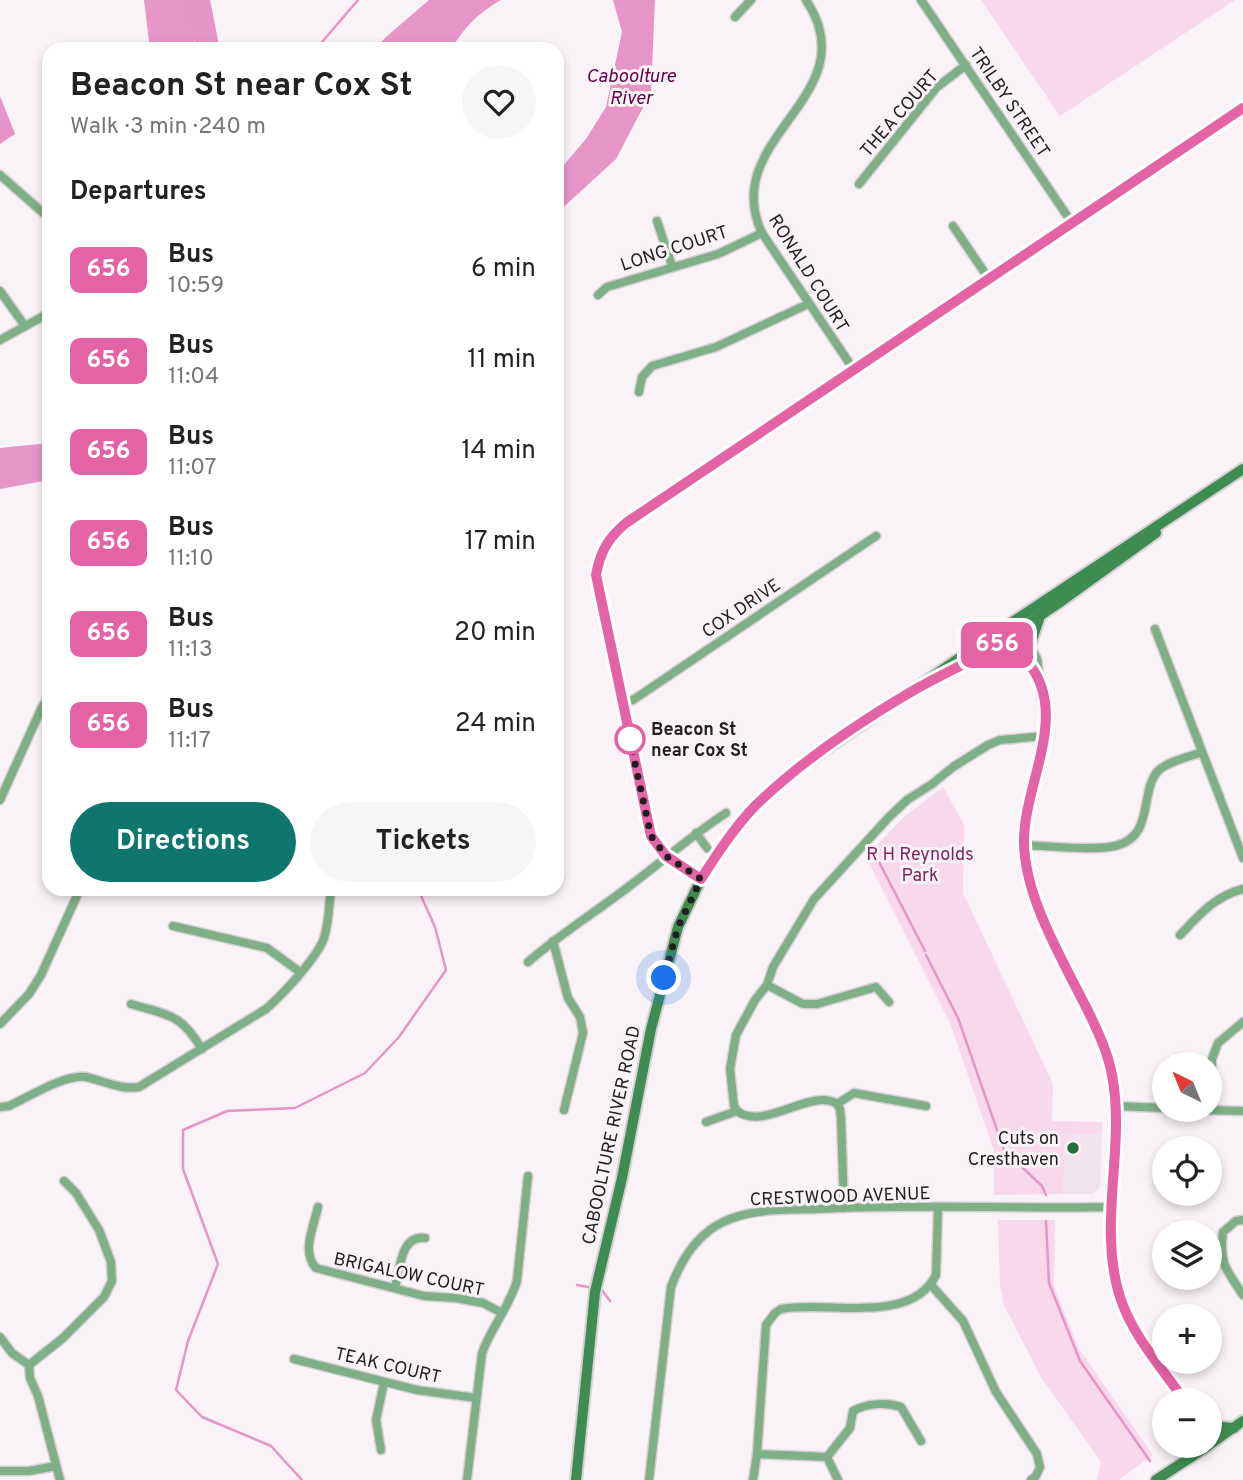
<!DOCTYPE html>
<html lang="en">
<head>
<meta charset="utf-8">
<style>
	body { margin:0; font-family:Overpass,sans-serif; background:#f6f6f6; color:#222; height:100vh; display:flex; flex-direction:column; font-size:26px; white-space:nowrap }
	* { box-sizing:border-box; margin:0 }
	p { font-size:23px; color:#767676 }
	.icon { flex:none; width:38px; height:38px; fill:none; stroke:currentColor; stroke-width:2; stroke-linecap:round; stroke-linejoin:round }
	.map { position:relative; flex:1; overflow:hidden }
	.side { position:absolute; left:42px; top:42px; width:522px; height:854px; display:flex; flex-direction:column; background:#fff; border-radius:21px; box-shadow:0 4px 10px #0003 }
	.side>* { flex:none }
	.badge { padding:0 14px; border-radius:10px; font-size:24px; line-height:46px }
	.needle { width:46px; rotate:317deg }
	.controls { position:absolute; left:1152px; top:1052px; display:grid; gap:14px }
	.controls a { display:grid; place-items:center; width:70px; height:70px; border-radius:50%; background:#fff; box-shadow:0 4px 10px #0003; font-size:35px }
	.you { position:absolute; width:35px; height:35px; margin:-18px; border:5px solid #fff; border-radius:50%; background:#1a73e8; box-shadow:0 0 0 10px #1a73e833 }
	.map>.badge { position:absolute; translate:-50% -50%; box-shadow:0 0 0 4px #fff }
	h2 { padding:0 28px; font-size:26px; line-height:63px }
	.round { display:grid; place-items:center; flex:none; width:74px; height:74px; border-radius:37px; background:#f6f6f6 }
	.summary { display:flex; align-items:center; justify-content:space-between; height:119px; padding:0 28px }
	h1 { font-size:33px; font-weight:700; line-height:52px }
	.button { display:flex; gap:14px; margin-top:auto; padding:14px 28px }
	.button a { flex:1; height:80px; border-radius:42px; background:#0f766e; color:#fff; font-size:28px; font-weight:700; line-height:80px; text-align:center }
	.button a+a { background:#f6f6f6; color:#222 }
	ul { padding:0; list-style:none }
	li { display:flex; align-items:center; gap:21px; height:91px; padding:0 28px }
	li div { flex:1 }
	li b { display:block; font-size:26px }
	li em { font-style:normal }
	li .badge { min-width:77px; font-weight:700; text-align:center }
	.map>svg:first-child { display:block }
</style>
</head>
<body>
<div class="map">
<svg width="1243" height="1480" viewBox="0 0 1243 1480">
	<rect width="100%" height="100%" fill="#f9f2f6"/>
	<!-- built -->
	<polygon fill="#f1e3eb" points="1065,1134 1102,1134 1100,1187 1093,1194 1063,1194"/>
	<!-- green -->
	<g fill="#f8d8eb">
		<polygon points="981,0 1235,0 1060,116"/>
		<polygon points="943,787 964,825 963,893 1053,1084 1052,1121 1102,1122 1102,1134 1065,1134 1063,1194 994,1195 994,1151 950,1023 866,857 903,818"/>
		<polygon points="998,1220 1055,1220 1054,1286 1079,1349 1153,1455 1118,1480 1097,1480 1101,1462 1041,1377 1004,1305 1000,1285"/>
	</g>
	<!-- forest -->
	<g fill="#e495c5">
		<polygon points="186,0 210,0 219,45 206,49 196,49"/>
		<polygon points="0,96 15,134 0,144"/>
	</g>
	<!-- water -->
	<g fill="#e596c6">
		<polygon points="144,0 188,0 194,34 194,49 150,49"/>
		<path d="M429,0H501C477,14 466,26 451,49H375L386,37Z"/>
		<polygon points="613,0 655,0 651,92 616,159 557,213 557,173 586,139 606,107 622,32"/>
		<polygon points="49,443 49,480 0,489 0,448"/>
	</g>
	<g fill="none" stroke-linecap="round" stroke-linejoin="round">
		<!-- stream -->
		<g stroke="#e596c6" stroke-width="2.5">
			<polyline points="316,49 358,0"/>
			<polyline points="876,856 925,951"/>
			<polyline points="926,955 958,1018 1004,1150 1042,1186 1046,1195"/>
			<polyline points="1046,1221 1049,1283 1080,1361 1150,1461"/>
			<polyline points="577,1285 588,1287"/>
			<polyline points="602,1290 610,1301"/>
			<polyline points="302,1480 271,1446 202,1417 176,1390 188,1341 218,1264 183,1169 183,1130 227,1111 295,1108 365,1073 399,1037 446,970 435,927 418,889"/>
		</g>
		<!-- street casing -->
		<g stroke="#d6d0d4" stroke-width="11">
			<g id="street">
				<path d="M806,0C870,96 717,137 762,233L854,370"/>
				<polyline points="921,0 1072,223"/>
				<polyline points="735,17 751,0"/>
				<polyline points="0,175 49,218"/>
				<polyline points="859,184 937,87 966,65"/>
				<polyline points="657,221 672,266"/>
				<polyline points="953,226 989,279"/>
				<polyline points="0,291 25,326"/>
				<polyline points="598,295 607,287 718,254 762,233"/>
				<polyline points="0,340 49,313"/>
				<polyline points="639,392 642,377 652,366 716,347 808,304"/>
				<path d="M1020,626C1025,636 1032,648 1037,659C1039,665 1038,673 1039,680C1043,707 1047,731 1041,758C1034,792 1021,821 1025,856C1031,925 1090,994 1109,1061C1130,1136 1095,1222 1120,1297C1132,1335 1162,1368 1184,1400"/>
				<polyline points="1155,629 1243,858"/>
				<polyline points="1015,630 1038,678"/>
				<polyline points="622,702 633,700 876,536"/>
				<polyline points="0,800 42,707 49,697"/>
				<polyline points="696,833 707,848"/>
				<path d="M1024,845C1047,846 1094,851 1115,846C1155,837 1139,792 1158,771C1168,761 1189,757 1202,752"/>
				<path d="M701,879L666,856L651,836L596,575C600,552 608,538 626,523L1243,108"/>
				<polyline points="173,926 267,948 300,972"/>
				<path d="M1180,935C1199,915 1215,896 1243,889"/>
				<polyline points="553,941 568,998 580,1017 583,1033 564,1110"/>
				<path d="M528,962C559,935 594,913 627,888C660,863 691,836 726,813"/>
				<polyline points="767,985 803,1004 817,1004 876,987 889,1002"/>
				<path d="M131,1004C170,1016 180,1013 202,1049"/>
				<polyline points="0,1024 29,994 41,975 80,889"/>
				<polyline points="837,1104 840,1109 841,1119 844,1208"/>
				<polyline points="1115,1106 1164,1108"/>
				<path d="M0,1107L9,1106C29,1097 64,1074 86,1077C104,1081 120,1090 139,1087L266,1009C283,994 317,958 324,938C329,922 329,905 331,889"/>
				<polyline points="1204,1110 1243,1111"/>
				<polyline points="1211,1110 1212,1059 1218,1043 1243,1022"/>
				<polyline points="737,1111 734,1106 730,1069 736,1035 755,1000 767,985 773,967 814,899 889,817 907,800 932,784 953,767 988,745 1000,740 1045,736"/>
				<path d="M706,1122L737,1111C764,1132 811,1087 837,1104L854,1093L926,1106"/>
				<path d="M318,1207C314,1226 301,1252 316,1268L424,1296L456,1298L483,1303L502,1313"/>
				<path d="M1243,1220L1236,1221L1223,1232C1219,1264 1226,1269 1243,1295"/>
				<polyline points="931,1285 963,1321 996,1392 1037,1454 1040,1467 1036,1476 1031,1480"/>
				<path d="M395,1288C400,1270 400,1235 425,1238"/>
				<polyline points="0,1337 12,1353 29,1365 30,1378 38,1396 60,1480"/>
				<polyline points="294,1359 417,1390 476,1398"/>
				<polyline points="29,1365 63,1338 104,1297 112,1281 111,1262 99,1230 76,1193 64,1181"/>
				<polyline points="381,1450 376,1420 384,1383"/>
				<polyline points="757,1454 827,1457 838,1480"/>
				<path d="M827,1457L850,1428L853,1411C867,1403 887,1402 901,1407L921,1441"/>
				<polyline points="0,1471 29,1471 56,1466"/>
				<path d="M467,1480L482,1353C491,1328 509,1307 517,1281L528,1176"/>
				<path d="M649,1480L671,1287C681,1260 696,1235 723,1222C752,1208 786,1210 818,1209C916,1204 1014,1209 1112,1207"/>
				<path d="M753,1480L757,1454L766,1325L775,1313L781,1309C827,1300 911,1326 936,1275L938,1208"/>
			</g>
		</g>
		<!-- secondary casing -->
		<g stroke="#d6d0d4" stroke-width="14">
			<g id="secondary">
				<polyline points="998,644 1012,647 1029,664"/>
				<polyline points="1030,646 1040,616"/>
				<polyline points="942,676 985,653 1063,600 1156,533"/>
				<polyline points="1209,1421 1222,1427 1234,1428"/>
				<polyline points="1209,1445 1243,1421"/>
				<polyline points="576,1480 595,1292 622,1178 651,1029 678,927 701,879 727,840 753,808 791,773 1011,623 1243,469"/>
				<polyline points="1156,1480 1208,1446"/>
			</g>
		</g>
		<!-- street -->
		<use href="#street" stroke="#7eaf87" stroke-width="8"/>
		<!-- secondary -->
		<use href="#secondary" stroke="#3f8c52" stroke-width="10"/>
	</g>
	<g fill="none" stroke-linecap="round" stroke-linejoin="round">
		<!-- line casing -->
		<g stroke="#fff" stroke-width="16">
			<path id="line" d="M1184,1400C1162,1368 1132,1335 1120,1297C1097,1225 1126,1147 1112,1075C1108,1053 1099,1034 1090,1015C1065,964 1025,900 1024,843C1023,783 1073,712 1025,659C1017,650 1010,645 998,644C970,663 939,675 909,693C855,725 800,762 755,806C734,828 717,854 701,879L666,856L651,836L596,575C600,552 608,538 626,523L1243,108"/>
		</g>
		<!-- line -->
		<use href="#line" stroke="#e463a4" stroke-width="10"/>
		<!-- walk -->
		<polyline stroke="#211e20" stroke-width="7" stroke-dasharray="0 12.6" points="630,739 627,727 651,836 666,856 701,879 678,927 664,978"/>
	</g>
	<!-- markers -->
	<circle fill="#fff" stroke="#e463a4" stroke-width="3.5" cx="630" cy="739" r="14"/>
	<circle fill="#276e3a" stroke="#f9f2f6" stroke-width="2.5" cx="1073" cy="1148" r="7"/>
	<g text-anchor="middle" stroke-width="6" stroke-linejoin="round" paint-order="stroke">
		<!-- street labels -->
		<g font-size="18" fill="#211e20" stroke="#f9f2f6">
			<text transform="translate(1010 102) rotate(56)" y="6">TRILBY STREET</text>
			<text transform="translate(899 113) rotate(-49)" y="6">THEA COURT</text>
			<text transform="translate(674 248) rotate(-18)" y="6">LONG COURT</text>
			<text transform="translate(809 273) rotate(58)" y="6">RONALD COURT</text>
			<text transform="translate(741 608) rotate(-34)" y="6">COX DRIVE</text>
			<text transform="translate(611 1135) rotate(-78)" y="6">CABOOLTURE RIVER ROAD</text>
			<text transform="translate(840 1196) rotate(-2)" y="6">CRESTWOOD AVENUE</text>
			<text transform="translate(409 1274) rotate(12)" y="6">BRIGALOW COURT</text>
			<text transform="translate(388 1365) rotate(13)" y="6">TEAK COURT</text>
		</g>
		<!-- stop labels -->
		<g font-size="18" font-weight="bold" fill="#211e20" stroke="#f9f2f6" text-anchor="start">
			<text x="651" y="735">Beacon St<tspan x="651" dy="21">near Cox St</tspan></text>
		</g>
		<!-- park labels -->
		<g font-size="18" fill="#7f2563" stroke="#f9f2f6">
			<text x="920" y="860">R H Reynolds<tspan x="920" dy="21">Park</tspan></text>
		</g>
		<!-- poi labels -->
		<g font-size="18" fill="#211e20" stroke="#f9f2f6" text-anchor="end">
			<text x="1059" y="1144">Cuts on<tspan x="1059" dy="21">Cresthaven</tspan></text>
		</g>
		<!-- water labels -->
		<g font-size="19" font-style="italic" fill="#610049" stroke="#f9f2f6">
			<text x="631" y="82">Caboolture<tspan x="631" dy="22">River</tspan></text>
		</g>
	</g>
</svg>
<div class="controls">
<a><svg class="needle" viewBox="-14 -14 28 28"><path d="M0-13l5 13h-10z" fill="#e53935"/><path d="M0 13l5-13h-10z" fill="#767676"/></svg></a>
<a><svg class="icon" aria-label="locate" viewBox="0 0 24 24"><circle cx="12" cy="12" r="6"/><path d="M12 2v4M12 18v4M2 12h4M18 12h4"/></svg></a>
<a><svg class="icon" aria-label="layers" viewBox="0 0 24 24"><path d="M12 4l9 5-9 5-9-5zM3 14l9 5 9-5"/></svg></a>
<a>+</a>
<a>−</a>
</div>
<div class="you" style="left:664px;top:978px"></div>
<b class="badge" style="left:997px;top:645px;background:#e463a4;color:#fff">656</b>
<section class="side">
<div class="summary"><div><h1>Beacon St near Cox St</h1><p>Walk · 3 min · 240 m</p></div><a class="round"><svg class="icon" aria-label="heart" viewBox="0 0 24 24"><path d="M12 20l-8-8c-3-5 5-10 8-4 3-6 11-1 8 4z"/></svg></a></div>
<h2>Departures</h2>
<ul>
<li><span class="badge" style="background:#e463a4;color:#fff">656</span><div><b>Bus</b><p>10:59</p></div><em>6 min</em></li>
<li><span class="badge" style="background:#e463a4;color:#fff">656</span><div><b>Bus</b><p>11:04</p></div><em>11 min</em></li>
<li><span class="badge" style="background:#e463a4;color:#fff">656</span><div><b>Bus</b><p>11:07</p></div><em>14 min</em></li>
<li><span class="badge" style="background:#e463a4;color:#fff">656</span><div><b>Bus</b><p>11:10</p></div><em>17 min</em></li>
<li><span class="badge" style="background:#e463a4;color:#fff">656</span><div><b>Bus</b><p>11:13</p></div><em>20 min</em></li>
<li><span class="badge" style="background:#e463a4;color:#fff">656</span><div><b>Bus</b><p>11:17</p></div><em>24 min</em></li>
</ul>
<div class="button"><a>Directions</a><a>Tickets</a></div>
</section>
</div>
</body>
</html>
